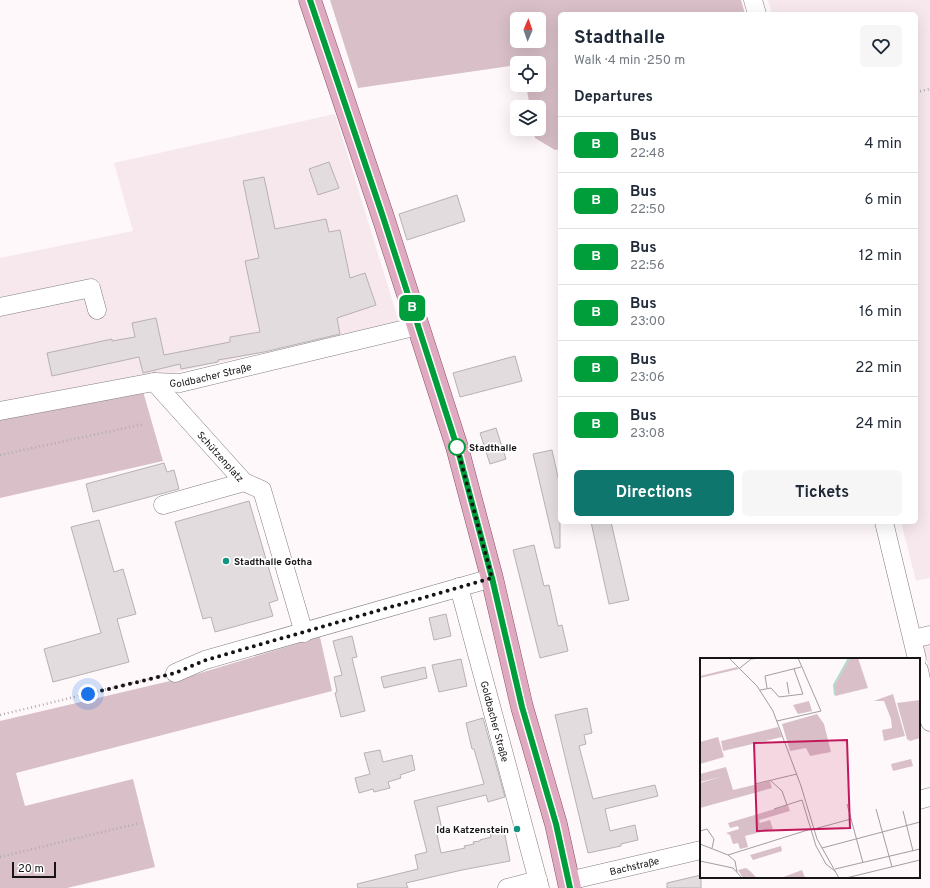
<!DOCTYPE html>
<html lang="en">
<head>
<meta charset="utf-8">
<style>
	body { margin:0; font-family:Overpass,sans-serif; background:#f6f6f7; color:#1f2937; height:100vh; display:flex; flex-direction:column; font-size:15px; white-space:nowrap }
	* { box-sizing:border-box; margin:0 }
	p { font-size:13px; color:#747a83 }
	.icon { flex:none; width:22px; height:22px; fill:none; stroke:currentColor; stroke-width:2; stroke-linecap:round; stroke-linejoin:round }
	.map { position:relative; flex:1; overflow:hidden }
	.drawer { position:absolute; left:558px; top:12px; width:360px; height:512px; display:flex; flex-direction:column; background:#fff; border-radius:6px; box-shadow:0 4px 16px #0002 }
	.drawer>* { flex:none }
	.badge { padding:0 8px; border-radius:6px; font-size:14px; line-height:26px }
	.needle { width:26px; rotate:2deg }
	.tools { position:absolute; left:510px; top:12px; display:grid; gap:8px }
	.tools a { display:grid; place-items:center; width:36px; height:36px; border-radius:6px; background:#fff; box-shadow:0 4px 16px #0002; font-size:20px }
	.scale { position:absolute; left:12px; bottom:10px; width:44px; box-sizing:border-box; padding-left:4px; border:2px solid #171415; border-top:0; font-size:11px; line-height:14px; white-space:nowrap; color:#171415; -webkit-text-stroke:3px #fff; paint-order:stroke }
	.you { position:absolute; width:20px; height:20px; margin:-10px; border:3px solid #fff; border-radius:50%; background:#1a73e8; box-shadow:0 0 0 6px #1a73e833 }
	.map>.badge { position:absolute; translate:-50% -50%; box-shadow:0 0 0 2px #fff }
	h2 { padding:0 16px; font-size:15px; line-height:36px }
	.round { display:grid; place-items:center; flex:none; width:42px; height:42px; border-radius:6px; background:#f6f6f7 }
	.headline { display:flex; align-items:center; justify-content:space-between; height:68px; padding:0 16px }
	h1 { font-size:19px; font-weight:700; line-height:30px }
	.primary-button { display:flex; gap:8px; margin-top:auto; padding:8px 16px }
	.primary-button a { flex:1; height:46px; border-radius:6px; background:#0f766e; color:#fff; font-size:16px; font-weight:700; line-height:46px; text-align:center }
	.primary-button a+a { background:#f6f6f7; color:#1f2937 }
	ul { padding:0; list-style:none }
	li { display:flex; align-items:center; gap:12px; height:56px; padding:0 16px; border-top:1px solid #e0e1e3 }
	li div { flex:1 }
	li b { display:block; font-size:15px }
	li em { font-style:normal }
	li .badge { min-width:44px; font-weight:700; text-align:center }
	.map>svg:first-child { display:block }
</style>
</head>
<body>
<div class="map">
<svg width="930" height="888" viewBox="0 0 930 888">
	<rect width="100%" height="100%" fill="#fef8fa"/>
	<!-- built -->
	<g fill="#f6e8ed">
		<polygon points="768,0 930,0 930,578 916,581 901,522 916,522 916,14 772,14"/>
		<polygon points="335,114 399,322 141,380 0,416 0,258 133,231 114,163"/>
		<polygon points="930,642 930,674 923,644"/>
	</g>
	<!-- green -->
	<g fill="#d9bfc7" fill-rule="evenodd">
		<path d="M330,0H741L745,14H560V149L555,150L535,138L533,129H539V107H530L526,85H539V63H517V65L358,88ZM517,19H539V41H517Z"/>
		<polygon points="142,388 163,461 0,498 0,416"/>
		<polygon points="320,637 332,691 16,773 25,806 133,779 155,867 67,888 0,888 0,721 187,677"/>
	</g>
	<!-- building -->
	<g fill="#e3dcde" stroke="#b7b1b3">
		<polygon points="329,162 339,188 318,195 309,169"/>
		<polygon points="264,177 275,229 326,219 329,232 340,230 350,278 365,273 376,305 337,318 340,334 264,352 218,360 218,362 181,369 180,364 143,373 139,357 52,376 47,353 112,339 112,341 135,337 132,323 156,318 164,355 230,342 230,337 260,332 245,261 259,258 243,181"/>
		<polygon points="457,195 465,221 407,240 399,214"/>
		<polygon points="515,356 522,381 460,397 453,373"/>
		<polygon points="496,428 506,459 490,464 480,433"/>
		<polygon points="552,450 560,486 560,548 555,548 533,454"/>
		<polygon points="164,463 167,472 174,470 179,489 93,512 86,484"/>
		<polygon points="249,501 278,600 269,603 273,616 215,632 211,617 203,619 175,522"/>
		<polygon points="99,520 114,572 123,569 136,614 117,619 129,662 53,682 44,649 101,633 71,527"/>
		<polygon points="591,522 611,522 629,600 609,604"/>
		<polygon points="534,545 544,586 549,585 558,626 562,625 568,651 540,658 513,550"/>
		<polygon points="446,614 451,636 434,640 429,618"/>
		<polygon points="352,636 357,657 352,658 365,711 341,717 335,693 337,692 334,677 342,675 333,641"/>
		<polygon points="461,659 467,686 439,692 432,665"/>
		<polygon points="425,667 427,678 384,688 381,677"/>
		<polygon points="587,708 592,733 584,735 586,744 579,746 593,799 655,785 658,796 605,809 610,831 635,825 638,840 621,844 621,846 588,853 555,715"/>
		<polygon points="483,718 505,797 488,802 486,795 437,807 442,829 436,830 441,853 465,848 464,846 474,844 473,842 480,841 480,840 491,837 490,833 504,830 510,861 462,870 406,883 408,888 358,888 357,884 418,869 415,855 427,852 414,801 484,784 474,749 472,749 466,723"/>
		<polygon points="380,750 383,762 412,755 415,770 400,775 401,778 388,782 390,788 374,792 373,789 359,793 355,778 370,774 364,753"/>
		<polygon points="701,875 701,888 667,888 667,883"/>
	</g>
	<g fill="none" stroke-linecap="round" stroke-linejoin="round">
		<!-- minor casing -->
		<g stroke="#857f81" stroke-width="19">
			<g id="minor">
				<polyline points="753,0 757,14"/>
				<polyline points="0,307 91,288 97,310"/>
				<path id="s1" d="M154,382L244,482L262,490L304,633"/>
				<path id="s2" d="M0,411L154,382L180,383L418,326"/>
				<polyline points="163,505 244,482"/>
				<polyline points="884,522 917,659"/>
				<path id="s3" d="M459,587L540,888"/>
				<polyline points="913,639 930,635"/>
				<polyline points="919,670 930,722"/>
				<polyline points="175,673 205,660 492,578"/>
				<polyline points="919,800 930,797"/>
				<path id="s4" d="M568,881L701,850"/>
				<polyline points="507,888 538,880"/>
			</g>
		</g>
		<!-- major casing -->
		<g stroke="#8b5068" stroke-width="23">
			<polyline id="major" points="310,0 383,217 457,447 492,578 522,707 556,824 570,888"/>
		</g>
		<!-- path -->
		<g stroke="#b1acae" stroke-width="2.5" stroke-dasharray="1 3" stroke-linecap="butt">
			<polyline points="916,92 930,89"/>
			<polyline points="0,455 144,424"/>
			<polyline points="0,715 161,676"/>
			<polyline points="0,857 140,823"/>
		</g>
		<!-- minor -->
		<use href="#minor" stroke="#fff" stroke-width="18"/>
		<!-- major -->
		<use href="#major" stroke="#dfaabf" stroke-width="22"/>
	</g>
	<g fill="none" stroke-linecap="round" stroke-linejoin="round">
		<!-- line casing -->
		<g stroke="#fff" stroke-width="9">
			<polyline id="line" points="310,0 383,217 457,447 492,578 522,707 556,824 570,888"/>
		</g>
		<!-- line -->
		<use href="#line" stroke="#009d3b" stroke-width="6"/>
		<!-- walk -->
		<polyline stroke="#171415" stroke-width="4" stroke-dasharray="0 7.2" points="88,694 175,673 206,660 492,578 457,447"/>
	</g>
	<!-- markers -->
	<circle fill="#fff" stroke="#009d3b" stroke-width="2" cx="457" cy="447" r="8"/>
	<g fill="#13947e" stroke="#fff" stroke-width="1.5">
		<circle cx="226" cy="561" r="4"/>
		<circle cx="517" cy="829" r="4"/>
	</g>
	<g text-anchor="middle" stroke-width="3.5" stroke-linejoin="round" paint-order="stroke">
		<!-- street labels -->
		<g font-size="10" fill="#171415" stroke="#fff">
			<text dy="4" stroke="none"><textPath href="#s2" startOffset="214">Goldbacher Straße</textPath></text>
			<text dy="4" stroke="none"><textPath href="#s1" startOffset="100">Schützenplatz</textPath></text>
			<text dy="4" stroke="none"><textPath href="#s3" startOffset="139">Goldbacher Straße</textPath></text>
			<text dy="4" stroke="none"><textPath href="#s4" startOffset="68">Bachstraße</textPath></text>
		</g>
		<!-- stop labels -->
		<g font-size="10" font-weight="bold" fill="#171415" stroke="#fff" text-anchor="start">
			<text x="469" y="451">Stadthalle</text>
		</g>
		<!-- poi labels -->
		<g font-size="10" font-weight="bold" fill="#171415" stroke="#fff" text-anchor="start">
			<text x="234" y="565">Stadthalle Gotha</text>
			<text x="509" y="833" text-anchor="end">Ida Katzenstein</text>
		</g>
	</g>
	<!-- overview -->
	<g transform="translate(700 658)">
		<rect width="220" height="220" fill="#fef8fa"/>
		<path d="M150,0H158L168,30L135,38V27ZM37,9L39,11L0,20V18ZM193,36L205,78L184,83L182,72L192,70L191,61L184,43H174ZM220,42V80L210,83L207,81L197,45ZM109,43L112,53L98,56L93,47ZM117,56L124,66L131,94L110,98L106,90L90,93L82,66ZM78,69L82,79L23,93L21,83ZM18,79L24,99L0,106V84ZM211,101L213,108L193,113L191,106ZM26,109L33,132L70,123L72,130L0,150V125L21,119L0,124V116ZM88,147L90,153L59,162L60,165L70,162L73,171L45,178L48,189L40,191L38,185L33,186L30,177L26,175L39,171L38,168L30,170L28,165ZM81,188L82,193L53,202L50,197ZM46,210L50,213L57,220H43L38,212ZM102,212L105,220H81Z" fill="#d9bfc7"/>
		<path fill="none" stroke="#b4dacf" stroke-width="2" d="M135,37L134,27L149,0"/>
		<path fill="none" stroke="#a29d9e" stroke-width="1" d="M29,0L57,28L73,53L101,128L117,181L139,220M51,1L63,0M40,10L51,1M87,24L89,36M67,30L65,18L101,9M60,32L71,30L79,39L103,36L94,11M77,63L121,53L98,0M71,123L82,133L87,147M55,126L97,116M102,142L116,188L126,206L136,214M147,146L163,205M74,151L102,142M176,151L192,209M203,153L213,193M114,171L151,161M0,173L7,171L14,181L12,190M0,186L28,197L35,203L37,214M122,190L220,164M28,197L111,171M0,203L33,210L42,220M135,211L220,191M146,220L220,202"/>
		<path fill="#c2185b" fill-opacity="0.15" stroke="#c2185b" stroke-width="2" d="M147,82L150,170L57,173L54,85Z"/>
		<rect width="220" height="220" fill="none" stroke="#171415" stroke-width="2"/>
	</g>
</svg>
<div class="tools">
<a><svg class="needle" viewBox="-14 -14 28 28"><path d="M0-13l5 13h-10z" fill="#e53935"/><path d="M0 13l5-13h-10z" fill="#747a83"/></svg></a>
<a><svg class="icon" aria-label="locate" viewBox="0 0 24 24"><circle cx="12" cy="12" r="6"/><path d="M12 2v4M12 18v4M2 12h4M18 12h4"/></svg></a>
<a><svg class="icon" aria-label="layers" viewBox="0 0 24 24"><path d="M12 4l9 5-9 5-9-5zM3 14l9 5 9-5"/></svg></a>
</div>
<div class="scale">20 m</div>
<div class="you" style="left:88px;top:694px"></div>
<b class="badge" style="left:412px;top:308px;background:#009d3b;color:#fff">B</b>
<section class="drawer">
<div class="headline"><div><h1>Stadthalle</h1><p>Walk · 4 min · 250 m</p></div><a class="round"><svg class="icon" aria-label="heart" viewBox="0 0 24 24"><path d="M12 20l-8-8c-3-5 5-10 8-4 3-6 11-1 8 4z"/></svg></a></div>
<h2>Departures</h2>
<ul>
<li><span class="badge" style="background:#009d3b;color:#fff">B</span><div><b>Bus</b><p>22:48</p></div><em>4 min</em></li>
<li><span class="badge" style="background:#009d3b;color:#fff">B</span><div><b>Bus</b><p>22:50</p></div><em>6 min</em></li>
<li><span class="badge" style="background:#009d3b;color:#fff">B</span><div><b>Bus</b><p>22:56</p></div><em>12 min</em></li>
<li><span class="badge" style="background:#009d3b;color:#fff">B</span><div><b>Bus</b><p>23:00</p></div><em>16 min</em></li>
<li><span class="badge" style="background:#009d3b;color:#fff">B</span><div><b>Bus</b><p>23:06</p></div><em>22 min</em></li>
<li><span class="badge" style="background:#009d3b;color:#fff">B</span><div><b>Bus</b><p>23:08</p></div><em>24 min</em></li>
</ul>
<div class="primary-button"><a>Directions</a><a>Tickets</a></div>
</section>
</div>
</body>
</html>
